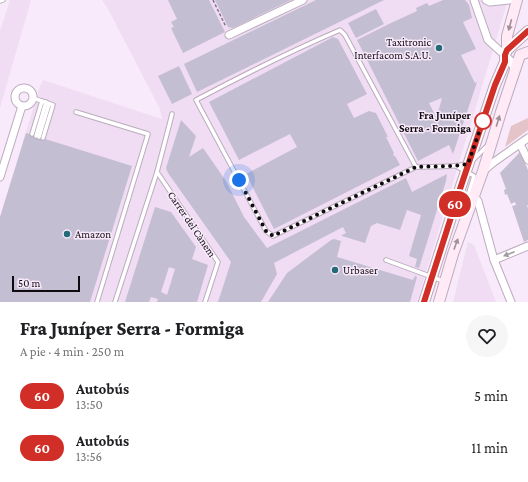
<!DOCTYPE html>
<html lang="es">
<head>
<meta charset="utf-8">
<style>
	body { margin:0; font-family:"Crimson Pro",serif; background:#f6f6f6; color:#202124; height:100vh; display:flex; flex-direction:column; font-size:15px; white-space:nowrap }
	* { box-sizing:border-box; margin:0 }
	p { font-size:13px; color:#757577 }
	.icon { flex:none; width:22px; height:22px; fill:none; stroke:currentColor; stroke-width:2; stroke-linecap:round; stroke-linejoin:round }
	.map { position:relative; height:302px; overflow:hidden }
	.sheet { display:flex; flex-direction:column; background:#fff; flex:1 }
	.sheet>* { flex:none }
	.badge { padding:0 8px; border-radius:13px; font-size:14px; line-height:26px }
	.scale { position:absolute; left:12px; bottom:10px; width:68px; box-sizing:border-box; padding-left:4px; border:2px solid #100b10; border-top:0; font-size:11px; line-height:14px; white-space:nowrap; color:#100b10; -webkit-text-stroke:3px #f9eafb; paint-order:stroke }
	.you { position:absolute; width:20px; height:20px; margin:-10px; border:3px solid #fff; border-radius:50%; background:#1a73e8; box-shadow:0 0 0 6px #1a73e833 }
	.map>.badge { position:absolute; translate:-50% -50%; box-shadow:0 0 0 2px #fff }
	.round { display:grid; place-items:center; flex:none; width:42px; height:42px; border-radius:21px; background:#f6f6f6 }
	.headline { display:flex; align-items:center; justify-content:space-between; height:68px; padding:0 20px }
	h1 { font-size:19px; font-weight:800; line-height:30px }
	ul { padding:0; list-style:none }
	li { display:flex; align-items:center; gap:12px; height:52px; padding:0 20px }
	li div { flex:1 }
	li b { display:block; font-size:15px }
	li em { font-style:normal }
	li .badge { min-width:44px; font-weight:700; text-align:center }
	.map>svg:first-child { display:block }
</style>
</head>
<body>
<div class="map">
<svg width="528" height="302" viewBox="0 0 528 302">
	<rect width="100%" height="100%" fill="#f9eafb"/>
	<!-- built -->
	<g fill="#f0dcf3">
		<polygon points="10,0 31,0 0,108 0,31"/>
		<polygon points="102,0 508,0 417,302 0,302 0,217 39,89 43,80 162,119 160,109 108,9"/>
		<polygon points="468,242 474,245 496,302 453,302"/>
	</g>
	<!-- green -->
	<polygon fill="#e5c4c9" points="528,118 528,130 505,147 511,126"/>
	<!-- building -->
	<g fill="#c4bed2" fill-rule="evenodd">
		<polygon points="168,0 209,0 225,32 183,53 171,28 174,27 171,22 177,19"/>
		<polygon points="215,0 291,0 233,28 228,27"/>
		<polygon points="316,0 384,0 197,92 184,64"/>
		<path d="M443,0H465L469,5L472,18L463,22L476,49L461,55L475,83L477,82L453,154L449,145L418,161L357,40L391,23L417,11L416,8L427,3L429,6ZM442,98L439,109L436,117L429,103Z"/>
		<polygon points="376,9 384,24 356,38 348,23"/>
		<polygon points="333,37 338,39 367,94 347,104 354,118 369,111 376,113 388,137 386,137 394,153 393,154 394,156 395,156 400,165 274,229 246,174 297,147 290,134 239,160 209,102"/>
		<polygon points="179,66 192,94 172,104 158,76"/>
		<polygon points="181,120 196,136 189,157 203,148 226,181 244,217 267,248 406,178 412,192 447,174 446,181 419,268 415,267 417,259 409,256 421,215 407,210 400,230 377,223 371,226 365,243 342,236 342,235 346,233 343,227 274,263 277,274 261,302 218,302 231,262 168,173 166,168"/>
		<polygon points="26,133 132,166 90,302 0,302 0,217"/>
		<polygon points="520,152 528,170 528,205 527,206 528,208 528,240 524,242 512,206 516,205 515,202 511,204 507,194 505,195 504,190 506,189 500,173"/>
		<path d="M155,207L171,212L196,247L192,259L208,265L197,302H157L158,299L151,297L149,302H125ZM169,267L175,269L167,295L161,292Z"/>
		<polygon points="334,239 341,241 337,257 413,280 415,276 417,277 410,302 268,302 287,273 331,240"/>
	</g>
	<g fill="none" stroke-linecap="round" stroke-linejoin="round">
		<!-- lane casing -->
		<g stroke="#bbacbd" stroke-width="5.5">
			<g id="lane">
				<polyline points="0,1 3,0"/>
				<polyline points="33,98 53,105 43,138"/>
				<polyline points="76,112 148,134 97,302"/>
				<polyline points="32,134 42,101"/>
				<polyline points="36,136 46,102"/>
				<polyline points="39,137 49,104"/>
				<polyline points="474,159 487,146"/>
				<polyline points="456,166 474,176 465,205 466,209"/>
				<path d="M416,167L345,35L340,30C291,51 243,75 196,100L266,231L273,236L416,167C432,166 449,168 466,164"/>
				<polyline points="157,172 218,262 205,302"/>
				<polyline points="386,260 443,281"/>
				<polyline points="115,302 157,172 170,122 172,114"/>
			</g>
		</g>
		<!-- street casing -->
		<g stroke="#bbacbd" stroke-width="9">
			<g id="street">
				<polyline points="474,0 488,40 511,61 515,71"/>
				<polyline points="486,0 490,2 509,0"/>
				<polyline points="229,35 303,0"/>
				<circle cx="24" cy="97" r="9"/>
				<polyline points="520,144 528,160"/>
				<polyline points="483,171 494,162 528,138"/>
				<polyline points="0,177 22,106"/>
				<polyline points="474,196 478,201 494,260 511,302"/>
				<polyline points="494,260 528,246"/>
			</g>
		</g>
		<!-- secondary casing -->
		<g stroke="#bbacbd" stroke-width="12">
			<g id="secondary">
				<polyline points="507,50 507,36 517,0"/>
				<polyline points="424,302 461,186 495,85 505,62 505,55 507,50 528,31"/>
				<polyline points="439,302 453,254 483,171 501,112 520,55 528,52"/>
			</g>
		</g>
		<!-- path -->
		<polyline stroke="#7f7580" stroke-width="1.5" stroke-dasharray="3 2" stroke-linecap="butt" points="213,0 226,27"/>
		<!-- lane -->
		<use href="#lane" stroke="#fff" stroke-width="3.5"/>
		<!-- street -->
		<use href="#street" stroke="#fff" stroke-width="7"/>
		<!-- secondary -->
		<use href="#secondary" stroke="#ffeaf6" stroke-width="10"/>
	</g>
	<!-- one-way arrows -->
	<defs><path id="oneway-solid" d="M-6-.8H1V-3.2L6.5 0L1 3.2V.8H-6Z"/></defs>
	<g fill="#9f919a">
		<use href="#oneway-solid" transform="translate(510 25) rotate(105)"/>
		<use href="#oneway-solid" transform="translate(498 121) rotate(-73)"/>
		<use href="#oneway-solid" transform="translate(456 244) rotate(-70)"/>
	</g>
	<use fill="#9f9d9f" href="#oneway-solid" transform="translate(509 254) rotate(159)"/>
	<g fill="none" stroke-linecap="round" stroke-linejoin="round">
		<!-- line casing -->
		<g stroke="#fff" stroke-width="9">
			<polyline id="line" points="424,302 461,186 495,85 505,62 505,55 507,50 528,31"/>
		</g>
		<!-- line -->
		<use href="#line" stroke="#d02e26" stroke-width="6"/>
		<!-- walk -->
		<path stroke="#100b10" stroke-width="4" stroke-dasharray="0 7.2" d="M239,180L266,231L273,236L416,167C433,166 451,167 468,164L485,115L483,121"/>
	</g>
	<!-- markers -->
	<g fill="#236c77" stroke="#f9eafb" stroke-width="1.5">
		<circle cx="439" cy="48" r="4"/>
		<circle cx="67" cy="234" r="4"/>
		<circle cx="335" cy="270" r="4"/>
	</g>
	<circle fill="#fff" stroke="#d02e26" stroke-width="2" cx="483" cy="121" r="8"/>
	<g text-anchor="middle" stroke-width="3" stroke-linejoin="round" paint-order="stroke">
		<!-- poi labels -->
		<g font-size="11" fill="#100b10" stroke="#f9eafb" text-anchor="start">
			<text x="431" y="46" text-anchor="end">Taxitronic<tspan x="431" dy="13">Interfacom S.A.U.</tspan></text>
			<text x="75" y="238">Amazon</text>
			<text x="343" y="274">Urbaser</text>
		</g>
		<!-- stop labels -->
		<g font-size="11" font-weight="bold" fill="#100b10" stroke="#f9eafb" text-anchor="end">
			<text x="471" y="119">Fra Juníper<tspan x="471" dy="13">Serra - Formiga</tspan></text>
		</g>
		<!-- street labels -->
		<g font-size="11" fill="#100b10" stroke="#f9eafb">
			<text transform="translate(192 224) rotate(56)" y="4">Carrer del Cànem</text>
		</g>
	</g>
</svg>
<div class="scale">50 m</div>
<div class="you" style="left:239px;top:180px"></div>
<b class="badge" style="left:455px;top:204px;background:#d02e26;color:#fff">60</b>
</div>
<section class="sheet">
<div class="headline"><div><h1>Fra Juníper Serra - Formiga</h1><p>A pie · 4 min · 250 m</p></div><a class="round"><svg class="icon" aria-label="heart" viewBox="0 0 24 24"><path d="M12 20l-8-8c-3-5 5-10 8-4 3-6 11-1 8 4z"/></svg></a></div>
<ul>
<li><span class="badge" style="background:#d02e26;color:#fff">60</span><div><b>Autobús</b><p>13:50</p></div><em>5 min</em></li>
<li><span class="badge" style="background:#d02e26;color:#fff">60</span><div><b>Autobús</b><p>13:56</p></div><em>11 min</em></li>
</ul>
</section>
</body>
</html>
